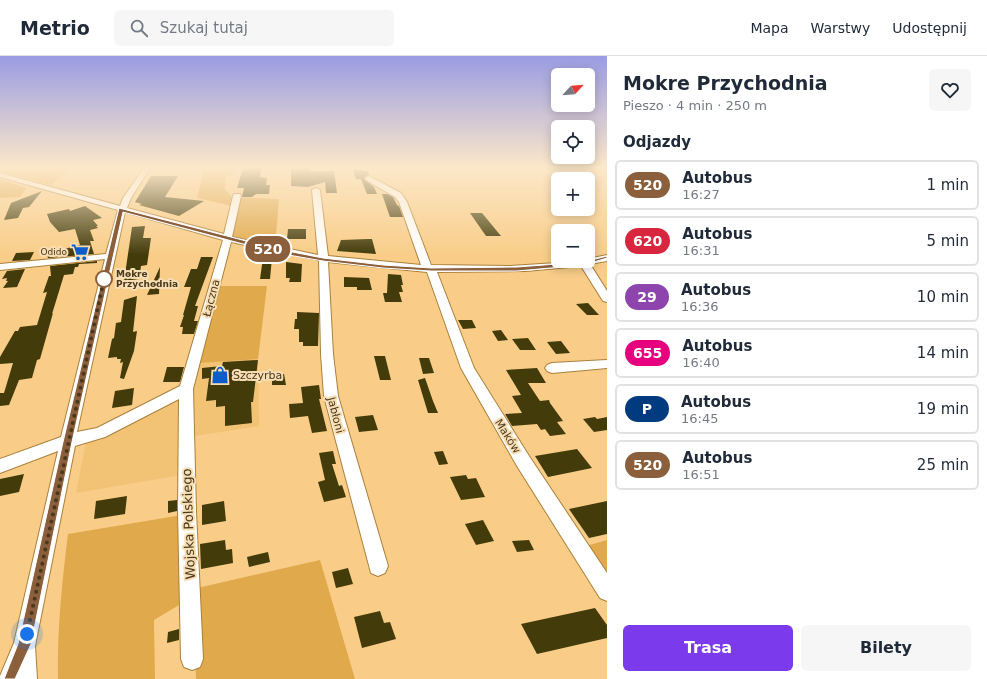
<!DOCTYPE html>
<html lang="pl">
<head>
<meta charset="utf-8">
<style>
	body { margin:0; font-family:"DejaVu Sans",sans-serif; background:#f6f6f7; color:#1f2937; height:100vh; display:flex; flex-direction:column; font-size:15px; white-space:nowrap }
	* { box-sizing:border-box; margin:0 }
	p { font-size:13px; color:#747a83 }
	.icon { flex:none; width:22px; height:22px; fill:none; stroke:currentColor; stroke-width:2; stroke-linecap:round; stroke-linejoin:round }
	.map { position:relative; flex:1; overflow:hidden }
	.sheet { display:flex; flex-direction:column; background:#fff; width:380px }
	.sheet>* { flex:none }
	.badge { padding:0 8px; border-radius:13px; font-size:14px; line-height:26px }
	.needle { width:26px; rotate:64deg }
	.tools { position:absolute; left:551px; top:12px; display:grid; gap:8px }
	.tools a { display:grid; place-items:center; width:44px; height:44px; border-radius:6px; background:#fff; box-shadow:0 2px 10px #0003; font-size:20px }
	.you { position:absolute; width:20px; height:20px; margin:-10px; border:3px solid #fff; border-radius:50%; background:#1a73e8; box-shadow:0 0 0 6px #1a73e833 }
	.map>.badge { position:absolute; translate:-50% -50%; box-shadow:0 0 0 2px #fff }
	h2 { padding:0 16px; font-size:15px; line-height:36px }
	.round { display:grid; place-items:center; flex:none; width:42px; height:42px; border-radius:6px; background:#f6f6f7 }
	.headline { display:flex; align-items:center; justify-content:space-between; height:68px; padding:0 16px }
	h1 { font-size:19px; font-weight:700; line-height:30px }
	.button { display:flex; gap:8px; margin-top:auto; padding:8px 16px }
	.button a { flex:1; height:46px; border-radius:6px; background:#7c3aed; color:#fff; font-size:16px; font-weight:700; line-height:46px; text-align:center }
	.button a+a { background:#f6f6f7; color:#1f2937 }
	ul { padding:0; list-style:none }
	li { display:flex; align-items:center; gap:12px; height:50px; margin:0 8px 6px; padding:0 8px; border:2px solid #e0e1e3; border-radius:6px }
	li div { flex:1 }
	li b { display:block; font-size:15px }
	li em { font-style:normal }
	li .badge { min-width:44px; font-weight:700; text-align:center }
	header { display:flex; align-items:center; gap:24px; box-sizing:border-box; height:56px; padding:0 20px; background:#fff; border-bottom:1px solid #e0e1e3 }
	header strong { font-size:19px }
	nav { display:flex; gap:22px; margin-inline-start:auto; font-size:14px }
	.search { width:280px; height:36px; background:#f6f6f7; display:flex; align-items:center; gap:10px; box-sizing:border-box; padding:0 14px; border-radius:6px; color:#747a83; font-size:15px }
	main { display:flex; flex:1; min-height:0 }
	.map>svg:first-child { display:block }
</style>
</head>
<body>
<header>
<strong>Metrio</strong>
<div class="search"><svg class="icon" aria-label="search" viewBox="0 0 24 24"><circle cx="10" cy="10" r="6"/><path d="M15 15l6 6"/></svg>Szukaj tutaj</div>
<nav><a>Mapa</a><a>Warstwy</a><a>Udostępnij</a></nav>
</header>
<main>
<div class="map">
<svg width="607" height="623" viewBox="0 0 607 623">
	<rect width="100%" height="100%" fill="#f9cd88"/>
	<!-- built -->
	<polygon fill="#f2c275" points="258,303 259,370 182,382 182,419 76,437 88,375 101,371 183,328 198,307"/>
	<!-- green -->
	<g fill="#e0a94b">
		<polygon points="0,112 70,112 51,129 0,116"/>
		<polygon points="184,112 237,112 235,116 225,122 225,133 232,141 279,143 275,191 231,180 237,151 197,142 204,114"/>
		<polygon points="0,123 26,132 20,141 0,142"/>
		<polygon points="218,230 267,230 258,303 198,307"/>
		<path d="M182,459L184,546L154,564L155,623H58C57,574 62,526 68,478Z"/>
		<polygon points="607,484 607,519 586,490"/>
		<polygon points="320,504 355,623 196,623 193,533"/>
	</g>
	<!-- building -->
	<g fill="#433b0a">
		<polygon points="243,112 262,112 260,121 267,122 266,129 270,129 269,138 256,138 252,141 242,141 244,132 237,132"/>
		<polygon points="310,112 310,115 334,115 337,137 326,137 325,126 308,131 291,130 291,113"/>
		<polygon points="361,113 363,115 368,115 369,119 364,121 364,123 374,131 377,138 367,138 361,123 356,123 353,114"/>
		<polygon points="151,120 178,120 165,141 204,145 179,160 139,149 142,148 135,146"/>
		<polygon points="42,135 29,151 23,152 18,162 4,164 11,147"/>
		<polygon points="382,138 387,138 393,141 397,149 399,150 403,161 390,161"/>
		<polygon points="85,150 102,162 93,164 98,170 96,170 98,172 90,174 94,185 90,185 94,198 48,202 47,195 56,195 80,189 75,173 59,176 50,166 47,158 69,153 70,155"/>
		<polygon points="470,157 482,157 501,180 486,180"/>
		<polygon points="145,170 143,182 151,182 147,209 141,210 139,223 124,225 132,171"/>
		<polygon points="288,173 306,173 306,183 287,183"/>
		<polygon points="368,183 372,183 376,198 337,195 341,184"/>
		<polygon points="34,196 30,204 12,205 16,197"/>
		<polygon points="201,201 213,201 195,250 198,250 194,265 198,265 194,278 182,278 183,271 180,271 184,259 183,259 191,231 184,231 191,213 197,213"/>
		<polygon points="263,202 272,202 270,223 260,223"/>
		<polygon points="97,205 97,207 79,208 78,211 75,211 73,218 64,219 52,258 53,257 40,303 37,304 32,322 19,324 9,349 0,350 0,337 4,337 13,307 0,308 0,301 15,275 18,275 20,271 37,269 47,236 43,237 49,220 51,220 50,210"/>
		<polygon points="286,206 302,208 301,226 289,226 290,222 286,222"/>
		<polygon points="160,211 159,238 147,239"/>
		<polygon points="25,213 17,231 3,232 8,225 6,225 7,222 2,223 7,215"/>
		<polygon points="388,218 401,219 403,229 401,229 403,236 399,236 402,246 385,246 383,237 387,237"/>
		<polygon points="344,221 369,222 372,234 357,234 357,231 344,231"/>
		<polygon points="137,240 133,276 137,275 134,295 124,323 120,322 123,306 120,307 121,303 117,303 117,301 108,302 112,283 114,282 116,267 121,266 124,244"/>
		<polygon points="588,247 599,259 587,259 576,248"/>
		<polygon points="297,256 319,257 318,290 303,290 303,286 299,286 299,273 294,273 295,263 297,263"/>
		<polygon points="458,264 472,264 476,272 463,273"/>
		<polygon points="501,274 508,284 498,285 492,275"/>
		<polygon points="528,282 536,294 520,294 512,283"/>
		<polygon points="561,285 570,297 556,298 547,286"/>
		<polygon points="374,300 385,300 391,324 380,324"/>
		<polygon points="419,302 429,302 434,317 423,318"/>
		<polygon points="258,304 253,346 251,346 252,367 225,370 225,350 216,351 216,344 206,345 209,322 202,323 202,312 222,310 223,306"/>
		<polygon points="167,311 184,311 180,326 163,326"/>
		<polygon points="537,312 546,327 528,327 540,345 549,344 550,347 563,365 557,366 566,378 550,380 545,373 541,374 537,368 512,370 505,358 522,357 512,340 521,339 506,314"/>
		<polygon points="284,318 286,329 272,329 272,319"/>
		<polygon points="425,322 433,345 438,357 428,357 418,324"/>
		<polygon points="319,329 321,343 319,343 327,375 312,377 308,360 290,362 289,348 303,347 301,331"/>
		<polygon points="134,332 132,349 112,352 115,335"/>
		<polygon points="373,359 378,374 359,376 355,361"/>
		<polygon points="595,361 597,363 607,361 607,374 594,376 583,363"/>
		<polygon points="577,393 592,412 548,421 535,400"/>
		<polygon points="333,395 336,408 332,408 339,430 342,429 346,441 324,446 318,426 325,424 319,397"/>
		<polygon points="443,395 448,408 439,409 434,396"/>
		<polygon points="24,418 19,436 0,440 0,423"/>
		<polygon points="466,419 468,423 476,422 485,441 461,444 450,421"/>
		<polygon points="127,440 125,458 94,463 96,445"/>
		<polygon points="177,444 177,455 168,457 168,445"/>
		<polygon points="224,445 226,465 202,469 202,449"/>
		<polygon points="607,445 607,478 589,482 569,453"/>
		<polygon points="483,464 494,485 476,489 465,468"/>
		<polygon points="225,484 226,494 232,493 233,507 201,513 200,488"/>
		<polygon points="529,484 534,494 517,496 512,485"/>
		<polygon points="268,496 270,506 249,511 247,501"/>
		<polygon points="348,512 353,528 336,532 332,516"/>
		<polygon points="595,552 607,569 607,582 537,598 521,568"/>
		<polygon points="380,555 384,567 390,566 396,583 362,592 354,561"/>
		<polygon points="179,573 179,584 167,587 168,576"/>
	</g>
	<g fill="none" stroke-linecap="round" stroke-linejoin="round">
		<!-- minor casing -->
		<g stroke="#a9803b" stroke-width="2">
			<g id="minor">
				<path d="M144,112H150L131,142L127,152L224,178L233,140L234,138H240L241,140L232,181L318,199L312,134L316,132L320,134L328,200L421,209L399,146L395,141L366,124L365,122L369,120L401,137L407,146L431,209L510,210L588,205V203L607,199V205L590,208L607,235V246L603,245L581,210L526,215L437,216L474,312L529,400L607,517V545L600,542L517,410L461,312L427,216L328,206L333,298L338,340L388,510L385,517L378,520L371,517L324,340L321,298L319,204L231,186L193,333L196,455L203,603L200,611L192,614L184,611L181,603L178,455L179,343L105,381L75,390L35,590L37,623H0V620L14,587L58,395L0,417V403L61,381L105,203L0,214V208L106,198L118,154L0,121V117L120,150L123,142ZM125,156L223,184L180,330L97,372L77,376Z"/>
				<polygon points="607,304 607,312 552,317 547,315 545,312 547,309 552,307"/>
			</g>
		</g>
		<!-- minor -->
		<use href="#minor" fill="#fff" fill-rule="evenodd"/>
	</g>
	<!-- sky -->
	<linearGradient id="sky" x2="0" y2="1"><stop stop-color="#9a9ce3"/><stop offset="0.56" stop-color="#fce8c9"/><stop offset="1" stop-color="#fce8c9" stop-opacity="0"/></linearGradient>
	<rect width="607" height="199" fill="url(#sky)"/>
	<!-- line -->
	<polygon fill="#8b5e3c" stroke="#fff" points="119,152 277,193 323,202 383,209 431,212 517,211 584,206 607,200 607,202 584,209 517,215 431,215 383,212 323,205 277,197 123,156 72,386 31,588 15,623 4,623 18,588 63,386"/>
	<g fill="none" stroke-linecap="round" stroke-linejoin="round">
		<!-- walk -->
		<polyline stroke="#49381b" stroke-width="4" stroke-dasharray="0 7.2" points="27,578 104,223"/>
	</g>
	<!-- icons -->
	<defs>
		<g id="supermarket-bare" transform="scale(1.38)"><path d="M-6-5.5h2.5l.6 2H6L4.5 2H-2.5L-4.4-4H-6ZM-1.5 3.2a1.3 1.3 0 1 0 .1 0ZM3 3.2a1.3 1.3 0 1 0 .1 0Z" fill="#0c5dc7" stroke="#f8deb5" stroke-width="2.5" paint-order="stroke"/></g>
		<g id="shop-bare" transform="scale(1.38)"><path d="M-5-2.5h2.3a2.7 3.5 0 0 1 5.4 0H5L5.5 6h-11ZM-1.5-2.5h3a1.5 2.3 0 0 0-3 0Z" fill="#0c5dc7" stroke="#f8deb5" stroke-width="2.5" paint-order="stroke"/></g>
	</defs>
	<g fill-rule="evenodd">
		<use href="#supermarket-bare" x="80" y="196"/>
		<use href="#shop-bare" x="220" y="319"/>
	</g>
	<!-- markers -->
	<circle fill="#fff" stroke="#8b5e3c" stroke-width="2" cx="104" cy="223" r="8"/>
	<g text-anchor="middle" stroke-width="4" stroke-linejoin="round" paint-order="stroke">
		<!-- far-poi labels -->
		<g font-size="9" fill="#49381b" stroke="#f8deb5" text-anchor="end">
			<text x="67" y="199">Odido</text>
		</g>
		<!-- far-stop labels -->
		<g font-size="9" font-weight="bold" fill="#49381b" stroke="#f8deb5" text-anchor="start">
			<text x="116" y="221">Mokre<tspan x="116" dy="10">Przychodnia</tspan></text>
		</g>
		<!-- street labels -->
		<g font-size="11" fill="#49381b" stroke="#f8deb5">
			<text transform="translate(211 242) rotate(-75)" y="4">Łączna</text>
			<text transform="translate(336 359) rotate(75)" y="4">Jabłoni</text>
			<text transform="translate(508 380) rotate(58)" y="4">Maków</text>
		</g>
		<!-- poi labels -->
		<g font-size="11" fill="#49381b" stroke="#f8deb5" text-anchor="start">
			<text x="233" y="323">Szczyrba</text>
		</g>
		<!-- near-street labels -->
		<g font-size="13" fill="#49381b" stroke="#f8deb5">
			<text transform="translate(188 468) rotate(-92)" y="5">Wojska Polskiego</text>
		</g>
	</g>
</svg>
<div class="tools">
<a><svg class="needle" viewBox="-14 -14 28 28"><path d="M0-13l5 13h-10z" fill="#e53935"/><path d="M0 13l5-13h-10z" fill="#747a83"/></svg></a>
<a><svg class="icon" aria-label="locate" viewBox="0 0 24 24"><circle cx="12" cy="12" r="6"/><path d="M12 2v4M12 18v4M2 12h4M18 12h4"/></svg></a>
<a>+</a>
<a>−</a>
</div>
<div class="you" style="left:27px;top:578px"></div>
<b class="badge" style="left:268px;top:193px;background:#8b5e3c;color:#fff">520</b>
</div>
<section class="sheet">
<div class="headline"><div><h1>Mokre Przychodnia</h1><p>Pieszo · 4 min · 250 m</p></div><a class="round"><svg class="icon" aria-label="heart" viewBox="0 0 24 24"><path d="M12 20l-8-8c-3-5 5-10 8-4 3-6 11-1 8 4z"/></svg></a></div>
<h2>Odjazdy</h2>
<ul>
<li><span class="badge" style="background:#8b5e3c;color:#fff">520</span><div><b>Autobus</b><p>16:27</p></div><em>1 min</em></li>
<li><span class="badge" style="background:#d7263d;color:#fff">620</span><div><b>Autobus</b><p>16:31</p></div><em>5 min</em></li>
<li><span class="badge" style="background:#8e44ad;color:#fff">29</span><div><b>Autobus</b><p>16:36</p></div><em>10 min</em></li>
<li><span class="badge" style="background:#e6007e;color:#fff">655</span><div><b>Autobus</b><p>16:40</p></div><em>14 min</em></li>
<li><span class="badge" style="background:#003b80;color:#fff">P</span><div><b>Autobus</b><p>16:45</p></div><em>19 min</em></li>
<li><span class="badge" style="background:#8b5e3c;color:#fff">520</span><div><b>Autobus</b><p>16:51</p></div><em>25 min</em></li>
</ul>
<div class="button"><a>Trasa</a><a>Bilety</a></div>
</section>
</main>
</body>
</html>
